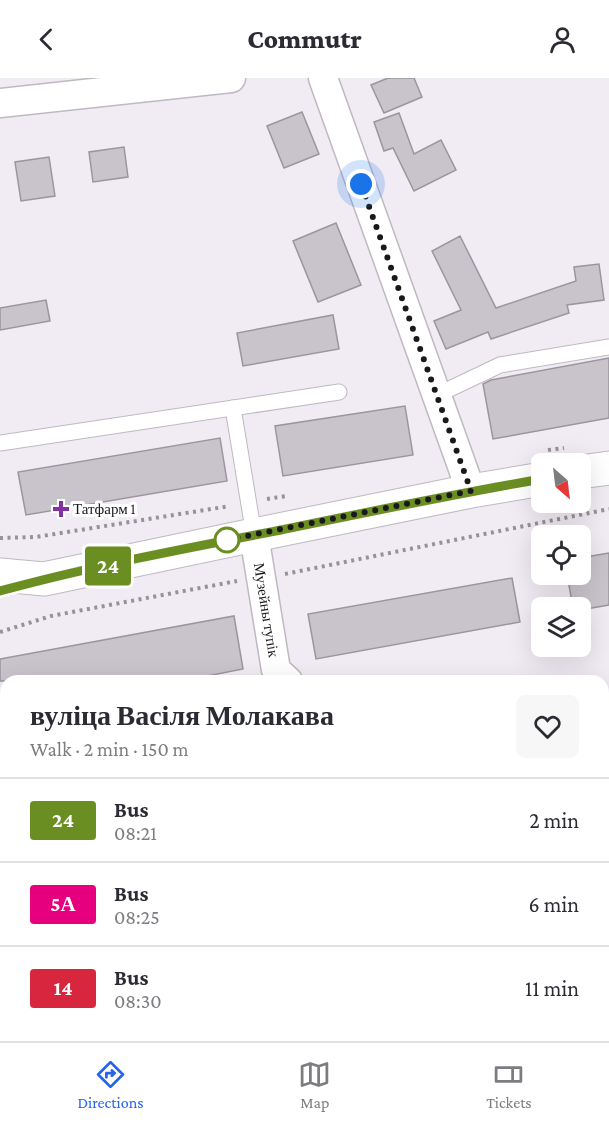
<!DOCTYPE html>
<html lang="en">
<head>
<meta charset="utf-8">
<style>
	body { margin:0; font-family:"Crimson Pro",serif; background:#f7f7f7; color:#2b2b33; height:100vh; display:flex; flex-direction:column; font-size:22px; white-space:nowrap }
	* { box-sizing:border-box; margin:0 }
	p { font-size:20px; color:#7c7c81 }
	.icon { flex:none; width:33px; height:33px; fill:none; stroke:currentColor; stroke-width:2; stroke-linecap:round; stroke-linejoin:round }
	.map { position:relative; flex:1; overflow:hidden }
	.side { position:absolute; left:0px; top:597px; width:609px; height:366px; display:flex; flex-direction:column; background:#fff; border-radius:18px 18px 0 0; box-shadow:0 6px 24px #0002 }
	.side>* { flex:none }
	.badge { padding:0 12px; border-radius:4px; font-size:21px; line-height:39px }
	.needle { width:39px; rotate:152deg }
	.tools { position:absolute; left:531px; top:375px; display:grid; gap:12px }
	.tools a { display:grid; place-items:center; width:60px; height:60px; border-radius:9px; background:#fff; box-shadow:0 6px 24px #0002; font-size:30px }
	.you { position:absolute; width:30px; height:30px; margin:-15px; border:4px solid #fff; border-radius:50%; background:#1a73e8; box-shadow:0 0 0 9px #1a73e833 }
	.map>.badge { position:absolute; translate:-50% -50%; box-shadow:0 0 0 3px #fff }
	.round { display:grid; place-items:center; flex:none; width:63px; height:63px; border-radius:9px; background:#f7f7f7 }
	.overview { display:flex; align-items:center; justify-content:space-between; height:102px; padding:0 30px }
	h1 { font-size:28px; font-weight:800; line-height:45px }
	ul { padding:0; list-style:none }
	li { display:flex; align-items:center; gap:18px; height:84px; padding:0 30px; border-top:2px solid #e1e1e2 }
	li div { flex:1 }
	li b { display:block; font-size:22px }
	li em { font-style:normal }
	li .badge { min-width:66px; font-weight:700; text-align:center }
	header { display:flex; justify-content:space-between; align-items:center; height:78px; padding:0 30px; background:#fff; font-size:27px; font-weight:800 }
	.tabs { display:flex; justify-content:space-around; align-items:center; height:84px; border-top:2px solid #e1e1e2; background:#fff; font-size:16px; color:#7c7c81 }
	.tabs a { display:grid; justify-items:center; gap:3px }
	.tabs .active { color:#2563eb }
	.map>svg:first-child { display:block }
</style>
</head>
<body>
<header><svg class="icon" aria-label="back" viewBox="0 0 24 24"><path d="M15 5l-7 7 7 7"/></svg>Commutr<svg class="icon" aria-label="person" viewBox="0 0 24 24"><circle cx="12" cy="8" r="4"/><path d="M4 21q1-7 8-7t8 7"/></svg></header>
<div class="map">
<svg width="609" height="963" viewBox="0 0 609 963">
	<rect width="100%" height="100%" fill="#f1ebf4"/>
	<!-- building -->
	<g fill="#c9c3cb" stroke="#9b969e" stroke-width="1.5">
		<polygon points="388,0 414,0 422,19 384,35 371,7"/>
		<polygon points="302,34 319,76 284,90 267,48"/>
		<polygon points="399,35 414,76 441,62 456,92 414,113 393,70 384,73 374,44"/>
		<polygon points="124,69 128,99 93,104 89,74"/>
		<polygon points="49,79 55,118 21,123 15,84"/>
		<polygon points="336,145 361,207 318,224 293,163"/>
		<polygon points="460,158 496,230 576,203 574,189 599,186 604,222 567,227 569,235 491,261 488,254 446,271 434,243 461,232 432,173"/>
		<polygon points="46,222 50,243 0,252 0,230"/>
		<polygon points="333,237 339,271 243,288 237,255"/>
		<polygon points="609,280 609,340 493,361 483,306 491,302"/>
		<polygon points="405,328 413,377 283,398 275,348"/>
		<polygon points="220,360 227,403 26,437 18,394"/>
		<polygon points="609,475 609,527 580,532 580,530 573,530 567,496 580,496 580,480"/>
		<polygon points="512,500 520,544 316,581 308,536"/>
		<polygon points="234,538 243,591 182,603 0,603 0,581"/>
	</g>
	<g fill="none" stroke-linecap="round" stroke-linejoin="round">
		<!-- lane casing -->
		<g stroke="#bfb9c2" stroke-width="17">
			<g id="lane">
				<polyline points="437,317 500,287 609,269"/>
				<polyline points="233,330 254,457"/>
				<polyline points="0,365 339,314"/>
			</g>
		</g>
		<!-- street casing -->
		<g stroke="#bfb9c2" stroke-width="31">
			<g id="street">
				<polyline points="323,0 471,413"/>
				<polyline points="0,25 231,0"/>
				<path id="s1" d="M254,457L276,592L288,603"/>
				<polyline points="252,963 267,957"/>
			</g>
		</g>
		<!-- secondary casing -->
		<g stroke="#bfb9c2" stroke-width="35">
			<g id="secondary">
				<polyline points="580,394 609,390"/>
				<polyline points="0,497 44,501 254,457 471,413 542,401"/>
			</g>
		</g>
		<!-- path -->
		<g stroke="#969298" stroke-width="4" stroke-dasharray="3 4.5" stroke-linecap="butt">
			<polyline points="548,372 564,370"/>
			<polyline points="267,421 286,418"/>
			<polyline points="0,460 36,459 230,428"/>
			<polyline points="285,496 609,431"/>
			<polyline points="0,554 51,538 237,503"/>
			<polyline points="0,819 0,820"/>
		</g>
		<!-- lane -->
		<use href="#lane" stroke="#fff" stroke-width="15"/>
		<!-- street -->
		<use href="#street" stroke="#fff" stroke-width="28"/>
		<!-- secondary -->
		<use href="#secondary" stroke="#fff" stroke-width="33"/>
	</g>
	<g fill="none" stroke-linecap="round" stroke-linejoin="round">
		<!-- line casing -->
		<g stroke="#fff" stroke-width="14">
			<path id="line" d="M0,513C92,488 187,470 281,452C368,434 454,416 542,401"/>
		</g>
		<!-- line -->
		<use href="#line" stroke="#6b8e23" stroke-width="9"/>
		<!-- walk -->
		<polyline stroke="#1a181b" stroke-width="6" stroke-dasharray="0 10.8" points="227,462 471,413 361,106"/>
	</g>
	<!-- markers -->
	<path fill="#8432a2" stroke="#fff" stroke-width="2" d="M58 422h6v6h6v6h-6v6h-6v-6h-6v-6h6z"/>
	<circle fill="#fff" stroke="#6b8e23" stroke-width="3" cx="227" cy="462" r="12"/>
	<g text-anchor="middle" stroke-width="6" stroke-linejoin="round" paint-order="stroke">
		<!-- poi labels -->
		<g font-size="15" fill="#1a181b" stroke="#fff" text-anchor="start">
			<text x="73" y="436">Татфарм 1</text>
		</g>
		<!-- street labels -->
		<g font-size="15" fill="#1a181b" stroke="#fff">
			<text dy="5" stroke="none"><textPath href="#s1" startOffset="76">Музейны тупік</textPath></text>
		</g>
	</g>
</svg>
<div class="tools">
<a><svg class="needle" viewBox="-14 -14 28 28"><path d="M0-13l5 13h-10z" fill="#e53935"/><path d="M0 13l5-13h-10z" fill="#7c7c81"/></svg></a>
<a><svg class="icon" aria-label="locate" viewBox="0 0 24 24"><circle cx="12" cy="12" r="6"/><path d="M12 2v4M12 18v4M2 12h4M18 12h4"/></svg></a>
<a><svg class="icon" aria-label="layers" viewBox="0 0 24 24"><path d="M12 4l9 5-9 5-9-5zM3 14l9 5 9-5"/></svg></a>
</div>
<div class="you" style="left:361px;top:106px"></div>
<b class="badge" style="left:108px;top:488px;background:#6b8e23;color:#fff">24</b>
<section class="side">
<div class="overview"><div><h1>вуліца Васіля Молакава</h1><p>Walk · 2 min · 150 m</p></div><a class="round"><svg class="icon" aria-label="heart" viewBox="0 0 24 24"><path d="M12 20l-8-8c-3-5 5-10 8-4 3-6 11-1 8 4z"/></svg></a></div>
<ul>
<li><span class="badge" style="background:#6b8e23;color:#fff">24</span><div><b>Bus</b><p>08:21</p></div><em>2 min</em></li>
<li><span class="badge" style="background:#e6007e;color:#fff">5А</span><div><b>Bus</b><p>08:25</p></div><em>6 min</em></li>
<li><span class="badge" style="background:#d7263d;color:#fff">14</span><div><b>Bus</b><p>08:30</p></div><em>11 min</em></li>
</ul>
</section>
</div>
<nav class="tabs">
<a class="active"><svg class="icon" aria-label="directions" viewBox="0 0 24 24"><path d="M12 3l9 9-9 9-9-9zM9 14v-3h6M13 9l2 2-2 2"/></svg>Directions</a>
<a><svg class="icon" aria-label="map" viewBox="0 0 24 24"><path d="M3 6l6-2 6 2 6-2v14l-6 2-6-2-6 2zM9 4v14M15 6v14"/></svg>Map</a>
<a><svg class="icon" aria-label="tickets" viewBox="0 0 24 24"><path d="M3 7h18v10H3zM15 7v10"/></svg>Tickets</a>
</nav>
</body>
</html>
